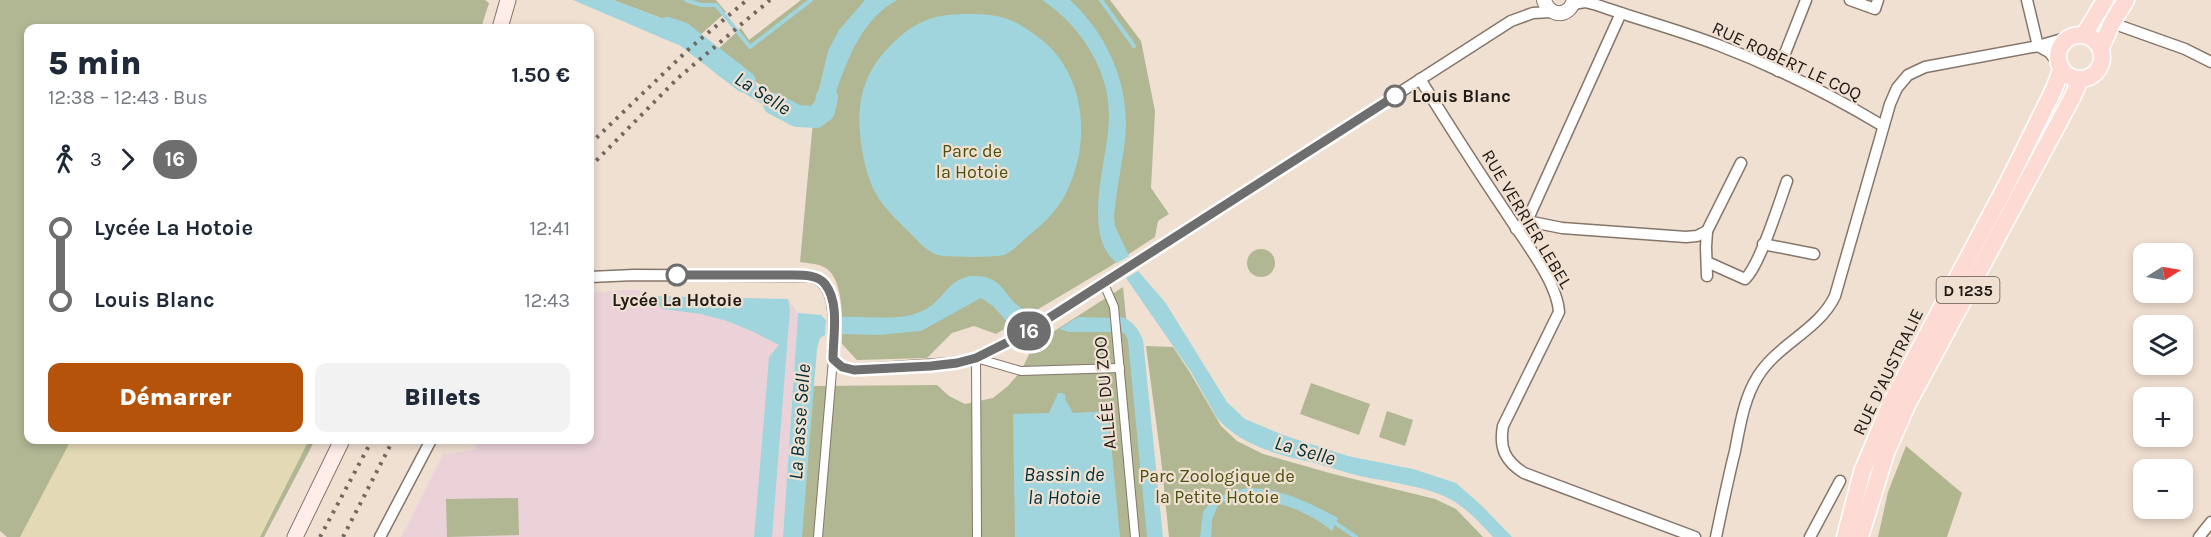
<!DOCTYPE html>
<html lang="fr">
<head>
<meta charset="utf-8">
<style>
	body { margin:0; font-family:Karla,sans-serif; background:#f2f2f3; color:#1f2937; height:100vh; display:flex; flex-direction:column; font-size:22px; white-space:nowrap }
	* { box-sizing:border-box; margin:0 }
	p { font-size:20px; color:#747a83 }
	.icon { flex:none; width:33px; height:33px; fill:none; stroke:currentColor; stroke-width:2; stroke-linecap:round; stroke-linejoin:round }
	.map { position:relative; flex:1; overflow:hidden }
	.details { position:absolute; left:24px; top:24px; width:570px; height:420px; display:flex; flex-direction:column; background:#fff; border-radius:12px; box-shadow:0 3px 9px #0003 }
	.details>* { flex:none }
	.badge { padding:0 12px; border-radius:20px; font-size:21px; line-height:39px }
	.needle { width:39px; rotate:79deg }
	.tools { position:absolute; left:2133px; top:243px; display:grid; gap:12px }
	.tools a { display:grid; place-items:center; width:60px; height:60px; border-radius:12px; background:#fff; box-shadow:0 3px 9px #0003; font-size:30px }
	.map>.badge { position:absolute; translate:-50% -50%; box-shadow:0 0 0 3px #fff }
	.legs { display:flex; align-items:center; gap:9px; height:66px; padding:0 24px; font-size:20px }
	.legs p { margin-inline-start:auto }
	.head { display:flex; align-items:center; justify-content:space-between; height:102px; padding:0 24px }
	h1 { font-size:33px; font-weight:800; line-height:45px }
	.primary-button { display:flex; gap:12px; margin-top:auto; padding:12px 24px }
	.primary-button a { flex:1; height:69px; border-radius:12px; background:#b45309; color:#fff; font-size:24px; font-weight:800; line-height:69px; text-align:center }
	.primary-button a+a { background:#f2f2f3; color:#1f2937 }
	ul { padding:0 24px; list-style:none }
	li { display:flex; align-items:center; gap:21px; height:72px; font-size:22px }
	li i { display:grid; place-items:center; width:9px; height:100%; margin:0 8px; background:currentColor }
	li i::after { content:''; width:15px; height:15px; margin:-8px; border:4px solid; border-radius:50%; background:#fff }
	li p { margin-inline-start:auto }
	li:first-child i { background:linear-gradient(#0000 50%,currentColor 0) }
	li:last-child i { background:linear-gradient(currentColor 50%,#0000 0) }
	.map>svg:first-child { display:block }
</style>
</head>
<body>
<div class="map">
<svg width="2211" height="537" viewBox="0 0 2211 537">
	<rect width="100%" height="100%" fill="#f0e0d2"/>
	<!-- education -->
	<polygon fill="#ebd2d9" points="624,290 639,290 648,296 788,299 798,313 783,537 401,537 443,454 476,450 475,440 590,440 590,293"/>
	<!-- green -->
	<g fill="#b1b693">
		<polygon points="0,0 485,0 489,3 481,28 28,28 28,440 315,440 264,537 7,537 0,531"/>
		<polygon points="613,0 716,0 726,12 698,37 693,30"/>
		<path d="M801,0H1110L1141,41L1155,111L1151,188L1169,214L1158,221L1155,237L1109,267L996,334L974,326L952,333L927,358L857,360L842,344C842,324 845,278 824,267C818,264 807,263 800,262L813,121L714,53L741,28L749,40Z"/>
		<circle cx="1261" cy="263" r="14"/>
		<polygon points="1123,287 1148,537 798,537 808,386 937,385 949,396 965,404 993,398 1008,386 1021,371 1034,344"/>
		<polygon points="1146,346 1173,347 1189,371 1221,426 1237,441 1263,454 1333,474 1435,499 1456,509 1483,537 1169,537 1161,459"/>
		<polygon points="1311,383 1370,404 1359,435 1300,414"/>
		<polygon points="1387,411 1413,420 1405,446 1379,437"/>
		<polygon points="518,498 519,535 447,537 446,499"/>
	</g>
	<!-- forest -->
	<polygon fill="#b1b68e" points="1906,446 1962,493 1947,537 1878,537 1888,492"/>
	<!-- sand -->
	<polygon fill="#e3dab5" points="71,440 309,440 260,537 20,537"/>
	<!-- water -->
	<g fill="#a0d5de">
		<polygon points="573,0 613,0 693,30 698,37 688,46 676,44"/>
		<path d="M865,0H897C862,19 848,58 836,92C833,101 832,112 827,119C822,124 816,125 809,125L810,108L817,98L828,51L839,30Z"/>
		<path d="M1042,0H1070C1108,35 1131,87 1125,140C1122,166 1116,191 1114,217L1115,226L1129,256L1117,263C1079,234 1110,156 1109,114C1109,69 1079,24 1042,0Z"/>
		<path d="M972,14C1003,14 1018,21 1042,40C1088,78 1091,147 1064,197C1055,213 1041,226 1027,237C1020,243 1014,250 1006,254C998,258 953,257 943,256C928,255 917,239 907,230C895,218 883,207 875,192C868,179 864,163 862,149C855,106 861,73 894,42C906,30 920,21 936,17C948,14 960,14 972,14Z"/>
		<path d="M725,62L777,101L802,111V121C773,114 739,90 715,73Z"/>
		<path d="M1138,271L1165,302L1227,402L1245,419L1283,435L1348,456L1413,469L1456,483L1481,505L1512,537H1493C1479,522 1464,505 1444,496C1418,485 1388,482 1360,476C1343,472 1327,466 1311,462C1278,455 1240,445 1217,418L1191,372L1126,278Z"/>
		<path d="M970,276C1009,274 1001,302 1030,312L1010,325L993,306L981,298L921,331L879,335L842,334V317C870,315 901,323 926,309C944,299 947,281 970,276Z"/>
		<polygon points="647,296 788,299 790,310 772,537 754,537 769,357 779,345 756,333 727,321 701,314 663,309"/>
		<polygon points="798,313 821,315 826,320 825,335 820,338 817,349 802,537 783,537"/>
		<polygon points="1078,317 1111,318 1112,332 1069,332 1059,329"/>
		<path d="M1119,317C1131,318 1139,330 1143,340L1163,537H1147L1128,340L1125,334L1122,332Z"/>
		<polygon points="1058,393 1063,393 1066,396 1065,399 1073,413 1108,411 1120,537 1015,537 1013,414 1049,413"/>
		<path d="M1248,488C1281,488 1310,503 1338,518L1332,531C1301,506 1264,495 1224,502L1220,497L1231,491Z"/>
		<polygon points="1213,499 1218,505 1212,520 1211,537 1200,537 1203,512"/>
	</g>
	<g fill="none" stroke-linecap="round" stroke-linejoin="round">
		<!-- stream -->
		<g stroke="#a0d5de" stroke-width="4">
			<polyline points="686,0 701,5 716,5 750,47 811,0"/>
			<polyline points="1101,0 1134,46"/>
			<polyline points="1213,506 1226,496"/>
			<polyline points="1332,521 1356,537"/>
		</g>
		<!-- river -->
		<g stroke="#a0d5de" stroke-width="22">
			<polyline points="667,28 682,33 745,82"/>
			<polyline points="774,104 797,116 816,117 824,111 827,97"/>
		</g>
		<!-- pedestrian casing -->
		<g stroke="#85766a" stroke-width="10">
			<g id="pedestrian">
				<polyline points="1104,284 1114,307 1135,537"/>
				<polyline points="818,537 833,359"/>
				<polyline points="977,537 976,358 1021,371 1120,368"/>
			</g>
		</g>
		<!-- minor casing -->
		<g stroke="#85766a" stroke-width="13">
			<g id="minor">
				<polyline points="1850,0 1875,9 1878,0"/>
				<polyline points="2027,0 2038,46"/>
				<path d="M1573,4L1585,2L1597,5C1637,19 1679,30 1718,45C1773,66 1833,96 1883,126"/>
				<polyline points="2112,23 2185,49 2211,62"/>
				<polyline points="2038,46 2049,52 2058,63"/>
				<polyline points="1778,71 1806,0"/>
				<path d="M1420,79C1448,124 1476,168 1505,211C1522,238 1557,281 1559,312L1503,426C1499,448 1505,461 1524,473L1695,537"/>
				<polyline points="1527,221 1621,13"/>
				<polyline points="1516,229 1527,221 1562,228 1686,237 1697,236 1707,231 1741,163"/>
				<polyline points="1763,244 1814,254"/>
				<path d="M1707,262L1745,279C1760,265 1779,203 1787,181"/>
				<polyline points="1707,276 1706,247 1707,231"/>
				<path d="M590,277L634,275L811,276C815,278 820,279 823,283C839,299 833,338 833,359L842,367L854,370L957,363L976,358L1024,334L1511,21L1533,13L1551,12"/>
				<polyline points="380,537 431,440"/>
				<path d="M1716,537C1722,508 1728,479 1735,451C1740,425 1744,398 1758,376C1778,344 1819,330 1835,296L1890,104L1897,88L1908,75L1925,67L2038,46L2069,37"/>
				<polyline points="1810,537 1840,481"/>
				<polyline points="2199,537 2211,522"/>
			</g>
		</g>
		<!-- tertiary casing -->
		<g stroke="#85766a" stroke-width="16">
			<path id="tertiary" d="M1544,0C1549,17 1569,18 1574,0"/>
		</g>
		<!-- secondary casing -->
		<g stroke="#85766a" stroke-width="17">
			<g id="secondary">
				<polyline points="500,28 508,0"/>
				<polyline points="295,537 342,440"/>
			</g>
		</g>
		<!-- primary casing -->
		<g stroke="#fff" stroke-width="19">
			<g id="primary">
				<circle cx="2080" cy="57" r="22"/>
				<polyline points="2084,35 2105,0"/>
				<polyline points="2101,48 2112,23 2126,0"/>
				<polyline points="1845,537 1862,472 1891,403 2008,182 2054,89 2061,70"/>
				<polyline points="1860,537 1886,453 1907,405 2072,98 2080,80"/>
			</g>
		</g>
		<!-- pedestrian -->
		<use href="#pedestrian" stroke="#fff" stroke-width="8"/>
		<!-- minor -->
		<use href="#minor" stroke="#fff" stroke-width="10"/>
		<!-- tertiary -->
		<use href="#tertiary" stroke="#fff" stroke-width="14"/>
		<!-- secondary -->
		<use href="#secondary" stroke="#feede9" stroke-width="15"/>
		<!-- primary -->
		<use href="#primary" stroke="#fedad4" stroke-width="16"/>
		<!-- rail -->
		<g stroke="#726860" stroke-width="4" stroke-dasharray="3 6" stroke-linecap="butt">
			<polyline points="590,144 690,48 747,0"/>
			<polyline points="590,167 678,78 770,0"/>
			<polyline points="320,537 372,440"/>
			<polyline points="343,537 393,440"/>
		</g>
	</g>
	<g fill="none" stroke-linecap="round" stroke-linejoin="round">
		<!-- line-1 casing -->
		<g stroke="#fff" stroke-width="14">
			<path id="line-1" d="M677,275H794C804,275 818,275 825,284C840,303 833,336 833,359L842,367L854,370L931,366L957,363L976,358L1024,334L1395,96"/>
		</g>
		<!-- line-1 -->
		<use href="#line-1" stroke="#6e6e6e" stroke-width="9"/>
	</g>
	<!-- markers -->
	<g fill="#fff" stroke="#6e6e6e" stroke-width="3">
		<circle cx="1395" cy="96" r="10"/>
		<circle cx="677" cy="275" r="10"/>
	</g>
	<g text-anchor="middle" stroke-width="4.5" stroke-linejoin="round" paint-order="stroke">
		<!-- shield labels -->
		<rect fill="#f0e0d2" stroke="#5e554e" stroke-width="1.5" x="1936.5" y="277" width="63" height="26" rx="4.5"/>
		<g font-size="16" font-weight="bold" fill="#201a15">
			<text x="1968" y="296">D 1235</text>
		</g>
		<!-- street labels -->
		<g font-size="18" fill="#201a15" stroke="#f0e0d2">
			<text transform="translate(1787 61) rotate(25)" y="6">RUE ROBERT LE COQ</text>
			<text transform="translate(1527 219) rotate(59)" y="6">RUE VERRIER LEBEL</text>
			<text transform="translate(1888 372) rotate(-64)" y="6">RUE D'AUSTRALIE</text>
			<text transform="translate(1105 393) rotate(-95)" y="6">ALLÉE DU ZOO</text>
		</g>
		<!-- stop labels -->
		<g font-size="18" font-weight="bold" fill="#201a15" stroke="#f0e0d2" text-anchor="start">
			<text x="1412" y="102">Louis Blanc</text>
			<text x="677" y="306" text-anchor="middle">Lycée La Hotoie</text>
		</g>
		<!-- park labels -->
		<g font-size="18" fill="#4b510e" stroke="#f0e0d2">
			<text x="972" y="157">Parc de<tspan x="972" dy="21">la Hotoie</tspan></text>
			<text x="1217" y="482">Parc Zoologique de<tspan x="1217" dy="21">la Petite Hotoie</tspan></text>
		</g>
		<!-- water labels -->
		<g font-size="20" font-style="italic" fill="#003138" stroke="#f0e0d2">
			<text transform="translate(763 93) rotate(33)" y="7">La Selle</text>
			<text transform="translate(799 422) rotate(-86)" y="7">La Basse Selle</text>
			<text transform="translate(1305 450) rotate(16)" y="7">La Selle</text>
			<text x="1064" y="481">Bassin de<tspan x="1064" dy="23">la Hotoie</tspan></text>
		</g>
	</g>
</svg>
<div class="tools">
<a><svg class="needle" viewBox="-14 -14 28 28"><path d="M0-13l5 13h-10z" fill="#e53935"/><path d="M0 13l5-13h-10z" fill="#747a83"/></svg></a>
<a><svg class="icon" aria-label="layers" viewBox="0 0 24 24"><path d="M12 4l9 5-9 5-9-5zM3 14l9 5 9-5"/></svg></a>
<a>+</a>
<a>−</a>
</div>
<b class="badge" style="left:1029px;top:331px;background:#6e6e6e;color:#fff">16</b>
<section class="details">
<div class="head"><div><h1>5 min</h1><p>12:38 – 12:43 · Bus</p></div><b>1.50 €</b></div>
<div class="legs"><svg class="icon" aria-label="walk" viewBox="0 0 24 24"><circle cx="13" cy="4" r="2"/><path d="M13 8l-2 6 4 7M11 14l-3 7M7 12l3-4h3l4 4"/></svg>3<svg class="icon" aria-label="forward" viewBox="0 0 24 24"><path d="M9 5l7 7-7 7"/></svg><b class="badge" style="background:#6e6e6e;color:#fff">16</b></div>
<ul>
<li><i style="color:#6e6e6e"></i><b>Lycée La Hotoie</b><p>12:41</p></li>
<li><i style="color:#6e6e6e"></i><b>Louis Blanc</b><p>12:43</p></li>
</ul>
<div class="primary-button"><a>Démarrer</a><a>Billets</a></div>
</section>
</div>
</body>
</html>
